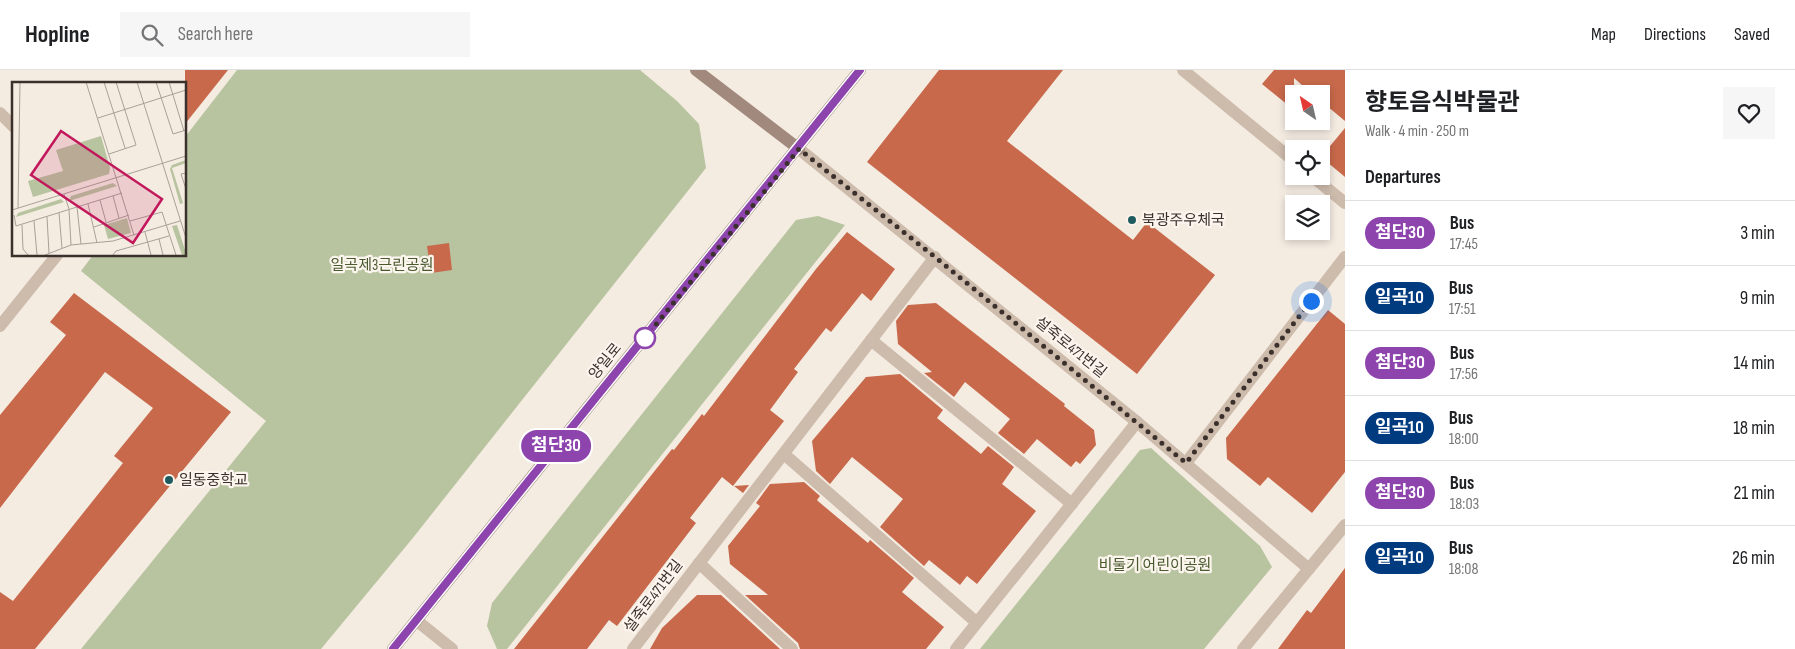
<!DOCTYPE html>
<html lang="en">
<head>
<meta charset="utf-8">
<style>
	body { margin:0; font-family:"Sofia Sans Condensed","Noto Sans KR",sans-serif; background:#f6f6f6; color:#202124; height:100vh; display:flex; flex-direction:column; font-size:19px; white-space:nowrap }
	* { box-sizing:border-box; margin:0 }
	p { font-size:16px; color:#757577 }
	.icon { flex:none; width:28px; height:28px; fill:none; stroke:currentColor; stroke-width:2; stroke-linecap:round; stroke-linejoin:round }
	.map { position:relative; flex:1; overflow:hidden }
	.sheet { display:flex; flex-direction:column; background:#fff; width:450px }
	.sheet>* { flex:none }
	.badge { padding:0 10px; border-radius:16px; font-size:18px; line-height:32px }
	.needle { width:32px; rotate:326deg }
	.controls { position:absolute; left:1285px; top:15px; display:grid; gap:10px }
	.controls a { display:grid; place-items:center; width:45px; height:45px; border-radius:0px; background:#fff; box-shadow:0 2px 8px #0003; font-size:25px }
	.you { position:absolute; width:25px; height:25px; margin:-12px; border:4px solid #fff; border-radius:50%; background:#1a73e8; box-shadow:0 0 0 8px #1a73e833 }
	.map>.badge { position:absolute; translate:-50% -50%; box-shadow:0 0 0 2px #fff }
	h2 { padding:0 20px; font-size:19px; line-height:45px }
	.round { display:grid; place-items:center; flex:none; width:52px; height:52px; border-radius:0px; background:#f6f6f6 }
	.headline { display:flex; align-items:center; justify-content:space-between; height:85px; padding:0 20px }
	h1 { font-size:24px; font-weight:700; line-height:38px }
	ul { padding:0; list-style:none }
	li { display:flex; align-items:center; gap:15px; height:65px; padding:0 20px; border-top:1px solid #e0e0e0 }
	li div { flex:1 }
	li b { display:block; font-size:19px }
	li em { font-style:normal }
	li .badge { min-width:55px; font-weight:700; text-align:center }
	header { display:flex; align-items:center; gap:30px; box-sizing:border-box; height:70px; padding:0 25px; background:#fff; border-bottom:1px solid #e0e0e0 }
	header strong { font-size:24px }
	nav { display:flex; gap:28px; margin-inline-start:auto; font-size:18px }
	.search { width:350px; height:45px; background:#f6f6f6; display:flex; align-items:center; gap:12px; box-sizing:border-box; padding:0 18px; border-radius:0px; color:#757577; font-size:19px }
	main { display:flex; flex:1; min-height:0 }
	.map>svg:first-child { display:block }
</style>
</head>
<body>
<header>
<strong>Hopline</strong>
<div class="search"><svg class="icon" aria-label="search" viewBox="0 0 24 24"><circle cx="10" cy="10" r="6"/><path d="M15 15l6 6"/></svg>Search here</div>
<nav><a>Map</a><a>Directions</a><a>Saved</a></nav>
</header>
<main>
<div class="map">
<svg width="1345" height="579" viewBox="0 0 1345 579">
	<rect width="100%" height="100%" fill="#f4ebe1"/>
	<!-- green -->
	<g fill="#b8c4a0">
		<polygon points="237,0 640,0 677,31 699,54 706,98 412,469 321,579 81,579 266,351 81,201 93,185 185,185 185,67"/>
		<polygon points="818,146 845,155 507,579 497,579 487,556 492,533 796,150"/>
		<polygon points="1151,378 1260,476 1272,497 1204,579 980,579 1140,380"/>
	</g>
	<!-- building -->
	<g fill="#c8694b">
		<polygon points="185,0 228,0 185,54"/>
		<polygon points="939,0 1063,0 1007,71 1133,170 1147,152 1215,205 1137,304 867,92"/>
		<polygon points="1274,0 1345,0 1345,51 1321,31 1321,24 1312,24 1294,8 1294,40 1262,14"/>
		<polygon points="1345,58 1345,107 1321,87"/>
		<polygon points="847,162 895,199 871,231 862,223 831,262 826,258 794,299 798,302 770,340 784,351 733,416 722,407 690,448 696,453 617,556 609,550 587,579 514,579 672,379 674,380 702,344 704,346 816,199"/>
		<polygon points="449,173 452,200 431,203 427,176"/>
		<polygon points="74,223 231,342 35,579 0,579 0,522 13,531 123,393 114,386 153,338 105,302 0,438 0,345 66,265 50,252"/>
		<polygon points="936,233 1065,334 1064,336 1094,360 1096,375 1080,394 1076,391 1071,397 1037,369 1024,384 998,363 1010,349 965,312 954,327 924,303 932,302 898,274 896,251 908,235"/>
		<polygon points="1328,240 1345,254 1345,402 1312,443 1268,407 1260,416 1227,389 1226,368"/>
		<polygon points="900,304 943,340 937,348 981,384 988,376 1014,397 1002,414 1036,441 977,514 967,506 960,515 929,490 924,496 880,457 903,429 852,387 830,414 816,401 812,371 866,307"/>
		<polygon points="804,412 820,426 817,430 819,432 868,473 870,470 914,508 902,522 944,557 926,579 800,579 798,573 745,525 768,525 730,494 728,476 760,436 756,433 770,414"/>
		<polygon points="749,415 743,423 734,416"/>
		<polygon points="1345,498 1345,579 1278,579 1307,540 1311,543"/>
		<polygon points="697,525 721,525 780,579 650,579 662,558"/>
	</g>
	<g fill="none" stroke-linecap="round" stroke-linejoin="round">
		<!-- lane -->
		<g stroke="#cdbbac" stroke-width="12">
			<polyline points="1183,0 1294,91"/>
			<polyline points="0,43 14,57"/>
			<polyline points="1312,106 1345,133"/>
			<polyline points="0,256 57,185"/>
		</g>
		<!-- street -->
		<g stroke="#cdbbac" stroke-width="12">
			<polyline points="799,79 1137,352 1309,499"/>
			<polyline points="871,270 1072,434"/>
			<polyline points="784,384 976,552"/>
			<polyline points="1186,393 1345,187"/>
			<polyline points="699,493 792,579"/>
			<polyline points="416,550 452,579"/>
			<polyline points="633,579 935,187"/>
			<polyline points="956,579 1137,352"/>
			<polyline points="1243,579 1345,455"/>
		</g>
		<!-- secondary -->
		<g stroke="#a18a7d" stroke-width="12">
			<polyline points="696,0 799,79"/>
			<polyline points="393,579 860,0"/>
		</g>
	</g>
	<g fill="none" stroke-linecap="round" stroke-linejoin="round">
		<!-- line casing -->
		<g stroke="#fff" stroke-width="11">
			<polyline id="line" points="393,579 860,0"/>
		</g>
		<!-- line -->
		<use href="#line" stroke="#8e44ad" stroke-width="8"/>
		<!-- walk -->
		<polyline stroke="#3b302b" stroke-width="5" stroke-dasharray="0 9" points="645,268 799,79 935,187 1186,393 1311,231"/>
	</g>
	<!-- markers -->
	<g fill="#1f5a5e" stroke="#fbf5ee" stroke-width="2">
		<circle cx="1132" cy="150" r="5"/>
		<circle cx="169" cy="410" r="5"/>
	</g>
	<circle fill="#fff" stroke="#8e44ad" stroke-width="2.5" cx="645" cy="268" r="10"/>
	<g text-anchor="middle" stroke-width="4.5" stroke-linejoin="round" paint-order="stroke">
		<!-- poi labels -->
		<g font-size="15" fill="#3b302b" stroke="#fbf5ee" text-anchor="start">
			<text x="1142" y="155">북광주우체국</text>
			<text x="179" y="415">일동중학교</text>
		</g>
		<!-- park labels -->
		<g font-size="15" fill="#4a5a2e" stroke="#fbf5ee">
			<text x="382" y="200">일곡제3근린공원</text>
			<text x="1155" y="500">비둘기 어린이공원</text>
		</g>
		<!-- street labels -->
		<g font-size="15" fill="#3b302b" stroke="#fbf5ee">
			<text transform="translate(1071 277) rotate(39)" y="5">설죽로471번길</text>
			<text transform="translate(605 291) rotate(-51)" y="5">양일로</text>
			<text transform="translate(653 526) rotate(-53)" y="5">설죽로471번길</text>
		</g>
	</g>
	<!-- overview -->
	<g transform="translate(12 12)">
		<rect width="174" height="174" fill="#f4ebe1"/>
		<path d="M89,54L98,86L97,92L21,115L16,99L51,89L44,68ZM174,78V81L160,86L171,121L168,122L158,87L160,83ZM101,101L105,104L57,119L59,114ZM49,117L52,120L4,135L6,131ZM115,136L119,151L96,157L92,143ZM165,143L173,168L174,173H170L160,144Z" fill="#b8c4a0"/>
		<path fill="none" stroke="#aaa098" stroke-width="1" d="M74,0L122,153M92,0L113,66M125,0L174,156M144,0L161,52L174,48M157,0L172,49M86,36L174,8M97,72L124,63L104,0M174,91L169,92L174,107M52,112L57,127L59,163M101,114L107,136M88,118L94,140M76,122L85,161M65,125L69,162M6,126L8,0M0,128L174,74M47,131L50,166M2,133L4,144L110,111M35,135L37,171M22,139L25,173M118,139L150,130L164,173M10,143L11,167L16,173M82,145L117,133M133,150L139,173M147,157L151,173M33,173L59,163L101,159L168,139M101,173L104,169L157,154"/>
		<path fill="#c2185b" fill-opacity="0.15" stroke="#c2185b" stroke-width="2.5" d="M49,49L150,117L121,161L19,93Z"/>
		<rect width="174" height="174" fill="none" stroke="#3b302b" stroke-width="2.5"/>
	</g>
</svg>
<div class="controls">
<a><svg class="needle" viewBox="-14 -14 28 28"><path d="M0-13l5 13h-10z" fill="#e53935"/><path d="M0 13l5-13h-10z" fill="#757577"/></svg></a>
<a><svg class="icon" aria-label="locate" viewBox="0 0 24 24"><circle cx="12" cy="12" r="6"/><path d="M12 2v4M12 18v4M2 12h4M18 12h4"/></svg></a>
<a><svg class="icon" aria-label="layers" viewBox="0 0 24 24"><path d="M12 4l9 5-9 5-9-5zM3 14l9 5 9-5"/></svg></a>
</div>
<div class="you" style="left:1311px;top:231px"></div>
<b class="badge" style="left:556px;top:376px;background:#8e44ad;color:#fff">첨단30</b>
</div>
<section class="sheet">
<div class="headline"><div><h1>향토음식박물관</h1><p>Walk · 4 min · 250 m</p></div><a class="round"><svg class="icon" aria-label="heart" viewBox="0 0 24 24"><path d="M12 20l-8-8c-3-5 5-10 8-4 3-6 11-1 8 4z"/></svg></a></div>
<h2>Departures</h2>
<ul>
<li><span class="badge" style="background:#8e44ad;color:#fff">첨단30</span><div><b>Bus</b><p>17:45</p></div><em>3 min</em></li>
<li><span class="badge" style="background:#003b80;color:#fff">일곡10</span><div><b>Bus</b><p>17:51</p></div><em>9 min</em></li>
<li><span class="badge" style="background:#8e44ad;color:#fff">첨단30</span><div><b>Bus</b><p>17:56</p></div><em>14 min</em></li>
<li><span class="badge" style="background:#003b80;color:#fff">일곡10</span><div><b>Bus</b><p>18:00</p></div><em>18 min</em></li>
<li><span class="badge" style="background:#8e44ad;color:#fff">첨단30</span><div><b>Bus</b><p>18:03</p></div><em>21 min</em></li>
<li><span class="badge" style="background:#003b80;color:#fff">일곡10</span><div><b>Bus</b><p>18:08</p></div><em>26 min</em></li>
</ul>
</section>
</main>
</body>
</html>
